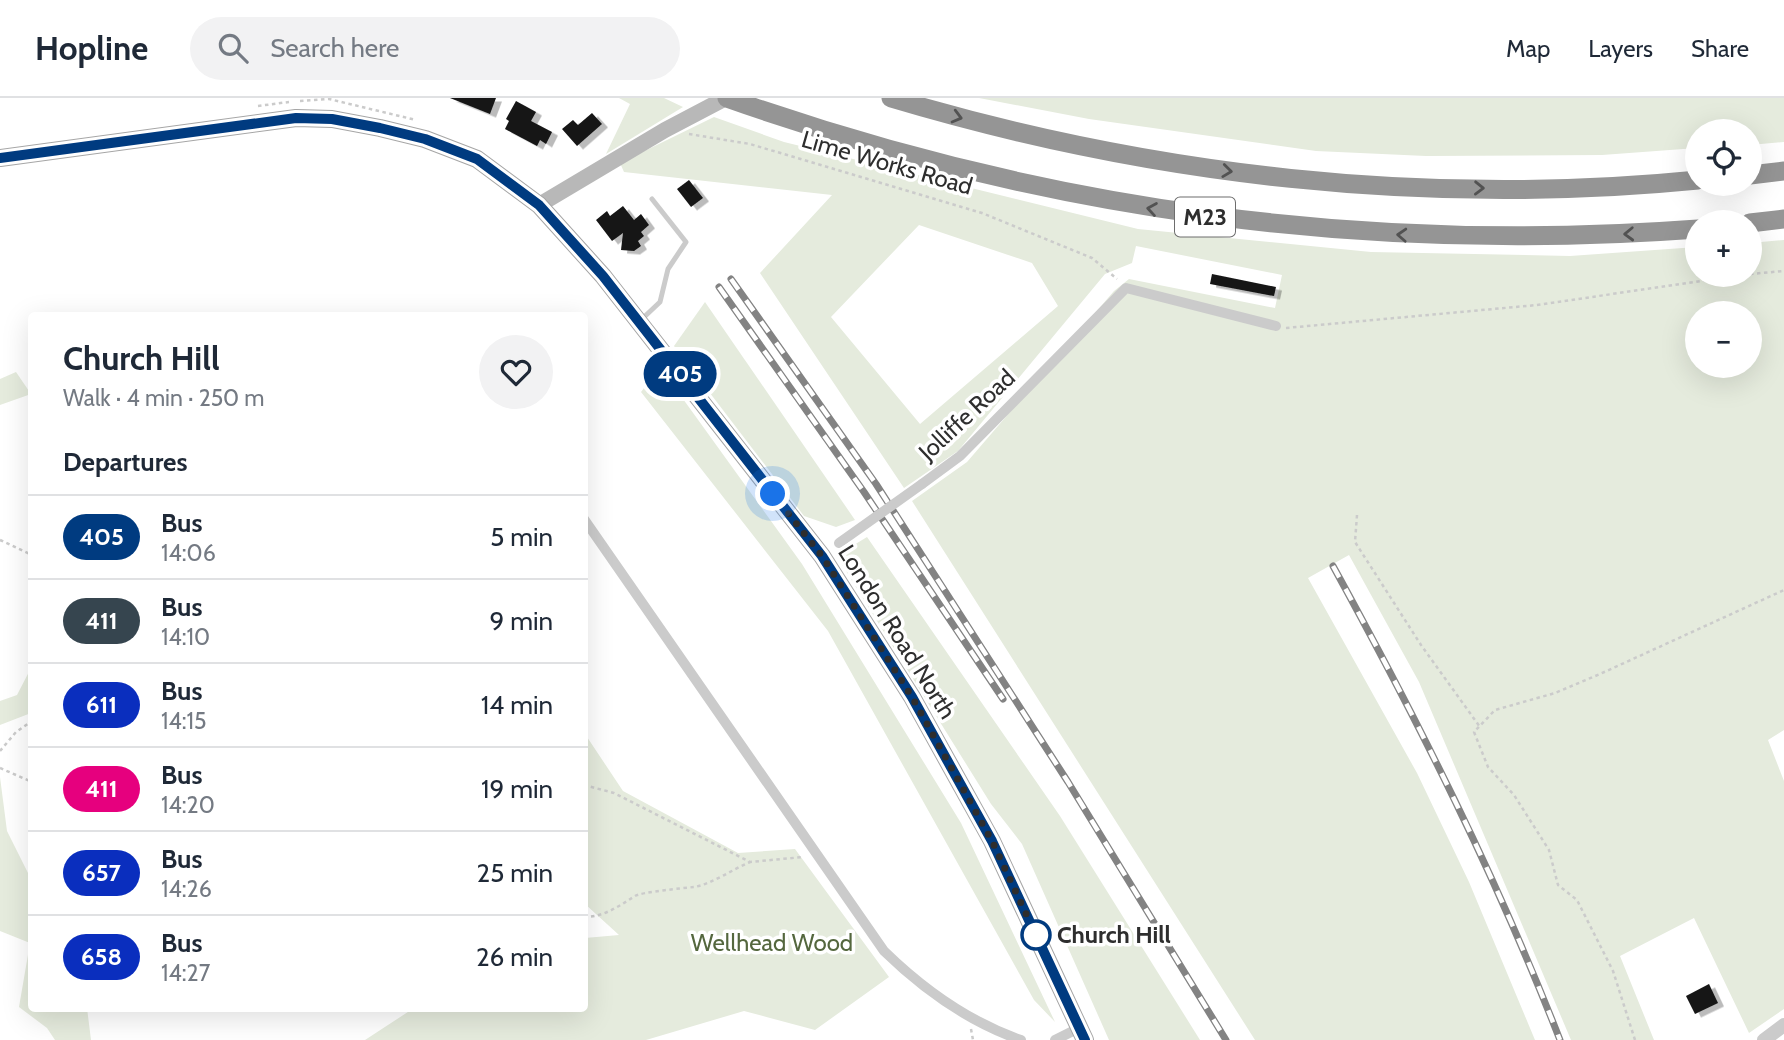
<!DOCTYPE html>
<html lang="en">
<head>
<meta charset="utf-8">
<style>
	body { margin:0; font-family:Cabin,sans-serif; background:#f2f2f3; color:#1f2937; height:100vh; display:flex; flex-direction:column; font-size:26px; white-space:nowrap }
	* { box-sizing:border-box; margin:0 }
	p { font-size:23px; color:#747a83 }
	.icon { flex:none; width:38px; height:38px; fill:none; stroke:currentColor; stroke-width:2; stroke-linecap:round; stroke-linejoin:round }
	.map { position:relative; flex:1; overflow:hidden }
	.details { position:absolute; left:28px; top:214px; width:560px; height:700px; display:flex; flex-direction:column; background:#fff; border-radius:7px; box-shadow:0 7px 28px #0002 }
	.details>* { flex:none }
	.badge { padding:0 14px; border-radius:23px; font-size:24px; line-height:46px }
	.fabs { position:absolute; left:1685px; top:21px; display:grid; gap:14px }
	.fabs a { display:grid; place-items:center; width:77px; height:77px; border-radius:50%; background:#fff; box-shadow:0 7px 28px #0002; font-size:35px }
	.you { position:absolute; width:35px; height:35px; margin:-18px; border:5px solid #fff; border-radius:50%; background:#1a73e8; box-shadow:0 0 0 10px #1a73e833 }
	.map>.badge { position:absolute; translate:-50% -50%; box-shadow:0 0 0 4px #fff }
	h2 { padding:0 35px; font-size:26px; line-height:63px }
	.round { display:grid; place-items:center; flex:none; width:74px; height:74px; border-radius:37px; background:#f2f2f3 }
	.overview { display:flex; align-items:center; justify-content:space-between; height:119px; padding:0 35px }
	h1 { font-size:33px; font-weight:800; line-height:52px }
	ul { padding:0; list-style:none }
	li { display:flex; align-items:center; gap:21px; height:84px; padding:0 35px; border-top:2px solid #e0e1e3 }
	li div { flex:1 }
	li b { display:block; font-size:26px }
	li em { font-style:normal }
	li .badge { min-width:77px; font-weight:700; text-align:center }
	header { display:flex; align-items:center; gap:42px; box-sizing:border-box; height:98px; padding:0 35px; background:#fff; border-bottom:2px solid #e0e1e3 }
	header strong { font-size:33px }
	nav { display:flex; gap:38px; margin-inline-start:auto; font-size:24px }
	.search { width:490px; height:63px; background:#f2f2f3; display:flex; align-items:center; gap:18px; box-sizing:border-box; padding:0 24px; border-radius:38px; color:#747a83; font-size:26px }
	.map>svg:first-child { display:block }
</style>
</head>
<body>
<header>
<strong>Hopline</strong>
<div class="search"><svg class="icon" aria-label="search" viewBox="0 0 24 24"><circle cx="10" cy="10" r="6"/><path d="M15 15l6 6"/></svg>Search here</div>
<nav><a>Map</a><a>Layers</a><a>Share</a></nav>
</header>
<div class="map">
<svg width="1784" height="942" viewBox="0 0 1784 942">
	<defs>
		<filter id="shadow"><feDropShadow dx="6" dy="3.5" stdDeviation="0" flood-color="#0004"/></filter>
	</defs>
	<rect width="100%" height="100%" fill="#fff"/>
	<!-- green -->
	<g fill="#e5ebdd" fill-rule="evenodd">
		<polygon points="619,0 664,0 683,9 606,56 630,6"/>
		<polygon points="979,0 1784,0 1784,44 1750,47 1750,33 1698,33 1697,50 1602,57 1426,58 1316,53 1089,21"/>
		<path d="M714,19L784,44L1138,131L1371,154L1570,158L1697,149L1698,177H1750V145L1784,142V632L1768,642L1784,683V911L1749,935L1694,820L1620,858L1654,942H1571L1419,584L1349,457L1308,480L1417,675L1469,784L1535,942H1255L912,403L967,364L1114,193L1129,181L1275,210L1282,177L1136,148L1132,165L1105,176L958,353L904,390L760,175L832,97L624,74L620,65ZM919,127L1032,165L1058,208L920,326L831,219ZM1698,215H1750V268H1698Z"/>
		<polygon points="705,204 855,422 836,429 804,418 674,248"/>
		<polygon points="660,269 802,466 961,725 1055,924 1034,902 828,533 641,294"/>
		<polygon points="16,274 31,296 0,307 0,281"/>
		<polygon points="867,439 1060,718 1200,942 1109,942 1022,746 991,706 841,465 849,450"/>
		<polygon points="31,570 31,615 0,627 0,603 17,597"/>
		<polygon points="585,636 623,693 738,755 795,751 889,879 815,932 744,913 646,942 365,942 414,910 584,910 585,840 619,837 585,806"/>
		<polygon points="0,679 7,733 31,781 32,910 87,910 91,942 55,942 47,930 19,909 30,845 0,833"/>
	</g>
	<!-- building -->
	<g fill="#151515" filter="url(#shadow)">
		<polygon points="450,0 496,0 490,16"/>
		<polygon points="516,3 536,14 531,23 552,34 546,46 540,42 537,48 505,31 509,23 506,21"/>
		<polygon points="592,15 602,26 577,48 562,31 573,22 578,27"/>
		<polygon points="689,82 703,100 691,109 677,91"/>
		<polygon points="623,108 634,122 641,116 649,127 641,134 644,138 638,143 641,148 634,153 621,152 623,135 612,143 596,122 607,113 610,118"/>
		<polygon points="1212,176 1276,189 1274,198 1210,186"/>
		<polygon points="1709,886 1718,905 1695,916 1686,898"/>
	</g>
	<g fill="none" stroke-linecap="round" stroke-linejoin="round">
		<!-- path -->
		<g stroke="#cbcbcb" stroke-width="2.5" stroke-dasharray="3.5 3.5" stroke-linecap="butt">
			<polyline points="300,3 329,1 416,22"/>
			<polyline points="258,8 289,4"/>
			<polyline points="689,36 750,46 982,115 1092,160 1117,181"/>
			<polyline points="1750,176 1784,173"/>
			<polyline points="1286,230 1537,207 1742,177"/>
			<polyline points="1357,417 1355,444 1421,547 1480,629"/>
			<polyline points="0,442 32,457"/>
			<polyline points="0,653 16,634 32,623"/>
			<polyline points="0,670 32,684"/>
			<polyline points="584,687 614,695 750,764 803,759"/>
			<path d="M584,819C604,819 619,808 635,798C641,794 685,790 694,789C712,786 733,771 750,764"/>
			<polyline points="971,931 973,942"/>
			<polyline points="1635,942 1613,873 1577,802 1558,787 1549,752 1514,697 1488,669 1474,634 1495,612 1555,595 1600,576 1784,492"/>
		</g>
		<!-- service -->
		<polyline stroke="#cbcbcb" stroke-width="5" points="642,221 660,204 668,171 686,144 652,101"/>
		<!-- minor -->
		<g stroke="#cbcbcb" stroke-width="10">
			<polyline points="922,386 960,358 1126,190 1276,228"/>
			<path d="M584,421L884,853C923,891 969,924 1021,942"/>
			<polyline points="1055,942 1079,930"/>
		</g>
		<!-- tertiary -->
		<polyline stroke="#cbcbcb" stroke-width="14" points="1764,942 1784,927"/>
		<!-- secondary -->
		<polyline stroke="#b8b8b8" stroke-width="16" points="539,107 665,32 726,0"/>
		<!-- primary -->
		<polyline stroke="#a6a6a6" stroke-width="18" points="0,60 296,20 332,21 380,30 425,41 477,61 539,107 603,178 822,458 912,599 992,743 1085,942"/>
		<!-- motorway -->
		<g stroke="#959595" stroke-width="19">
			<path d="M727,0C1043,112 1363,156 1698,131"/>
			<path d="M891,0C1152,78 1426,109 1698,82"/>
			<polyline points="1750,77 1784,73"/>
			<polyline points="1750,125 1784,121"/>
		</g>
		<!-- rail casing -->
		<g stroke="#838383" stroke-width="7">
			<g id="rail">
				<polyline points="731,181 876,386 1068,684 1226,942"/>
				<polyline points="719,189 864,394 1003,601"/>
				<path d="M1333,468C1418,623 1496,778 1560,942"/>
			</g>
		</g>
		<!-- rail -->
		<use href="#rail" stroke="#fff" stroke-width="4.5" stroke-dasharray="13" stroke-linecap="butt"/>
		<!-- minor-bridge -->
		<polyline stroke="#cbcbcb" stroke-width="10" points="839,445 922,386"/>
	</g>
	<!-- one-way arrows -->
	<defs><path id="oneway-chevron" d="M-2-3.5L2.5 0L-2 3.5" fill="none" stroke-width="1.6" stroke-linecap="round" stroke-linejoin="round" transform="scale(1.75)"/></defs>
	<g stroke="#525252">
		<use href="#oneway-chevron" transform="translate(957 19) rotate(15)"/>
		<use href="#oneway-chevron" transform="translate(1227 73) rotate(7)"/>
		<use href="#oneway-chevron" transform="translate(1479 90) rotate(1)"/>
		<use href="#oneway-chevron" transform="translate(1152 111) rotate(-171)"/>
		<use href="#oneway-chevron" transform="translate(1629 136) rotate(178)"/>
		<use href="#oneway-chevron" transform="translate(1402 137) rotate(-177)"/>
	</g>
	<g fill="none" stroke-linecap="round" stroke-linejoin="round">
		<!-- line casing -->
		<g stroke="#fff" stroke-width="16">
			<polyline id="line" points="0,60 296,20 332,21 380,30 425,41 477,61 539,107 603,178 822,458 912,599 992,743 1085,942"/>
		</g>
		<!-- line -->
		<use href="#line" stroke="#003b80" stroke-width="10"/>
		<!-- walk -->
		<polyline stroke="#2e2e2e" stroke-width="7" stroke-dasharray="0 12.6" points="773,396 822,458 912,599 992,743 1036,837"/>
	</g>
	<!-- markers -->
	<circle fill="#fff" stroke="#003b80" stroke-width="3.5" cx="1036" cy="837" r="14"/>
	<g text-anchor="middle" stroke-width="7" stroke-linejoin="round" paint-order="stroke">
		<!-- shield labels -->
		<rect fill="#fff" stroke="#6d6d6d" stroke-width="2" x="1175" y="99.5" width="60" height="39" rx="5"/>
		<g font-size="23" font-weight="bold" fill="#2e2e2e">
			<text x="1205" y="127">M23</text>
		</g>
		<!-- street labels -->
		<g font-size="24" fill="#2e2e2e" stroke="#fff">
			<text transform="translate(887 65) rotate(16)" y="8">Lime Works Road</text>
			<text transform="translate(967 317) rotate(-43)" y="8">Jolliffe Road</text>
			<text transform="translate(897 534) rotate(58)" y="8">London Road North</text>
		</g>
		<!-- stop labels -->
		<g font-size="24" font-weight="bold" fill="#2e2e2e" stroke="#fff" text-anchor="start">
			<text x="1057" y="845">Church Hill</text>
		</g>
		<!-- park labels -->
		<g font-size="24" fill="#54673e" stroke="#fff">
			<text x="772" y="853">Wellhead Wood</text>
		</g>
	</g>
</svg>
<div class="fabs">
<a><svg class="icon" aria-label="locate" viewBox="0 0 24 24"><circle cx="12" cy="12" r="6"/><path d="M12 2v4M12 18v4M2 12h4M18 12h4"/></svg></a>
<a>+</a>
<a>−</a>
</div>
<div class="you" style="left:773px;top:396px"></div>
<b class="badge" style="left:680px;top:276px;background:#003b80;color:#fff">405</b>
<section class="details">
<div class="overview"><div><h1>Church Hill</h1><p>Walk · 4 min · 250 m</p></div><a class="round"><svg class="icon" aria-label="heart" viewBox="0 0 24 24"><path d="M12 20l-8-8c-3-5 5-10 8-4 3-6 11-1 8 4z"/></svg></a></div>
<h2>Departures</h2>
<ul>
<li><span class="badge" style="background:#003b80;color:#fff">405</span><div><b>Bus</b><p>14:06</p></div><em>5 min</em></li>
<li><span class="badge" style="background:#36454f;color:#fff">411</span><div><b>Bus</b><p>14:10</p></div><em>9 min</em></li>
<li><span class="badge" style="background:#0a2ebe;color:#fff">611</span><div><b>Bus</b><p>14:15</p></div><em>14 min</em></li>
<li><span class="badge" style="background:#e6007e;color:#fff">411</span><div><b>Bus</b><p>14:20</p></div><em>19 min</em></li>
<li><span class="badge" style="background:#0a2ebe;color:#fff">657</span><div><b>Bus</b><p>14:26</p></div><em>25 min</em></li>
<li><span class="badge" style="background:#0a2ebe;color:#fff">658</span><div><b>Bus</b><p>14:27</p></div><em>26 min</em></li>
</ul>
</section>
</div>
</body>
</html>
